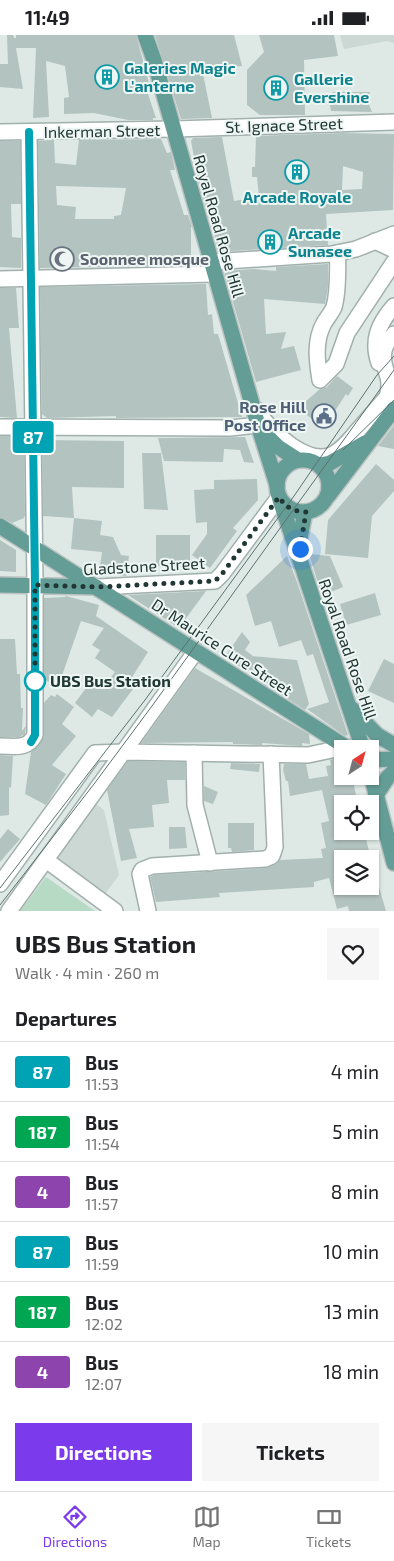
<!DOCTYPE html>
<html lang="en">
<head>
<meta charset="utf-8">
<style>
	body { margin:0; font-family:"Exo 2",sans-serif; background:#f6f6f6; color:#202124; height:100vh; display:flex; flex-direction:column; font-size:19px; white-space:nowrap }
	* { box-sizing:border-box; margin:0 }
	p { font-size:16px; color:#757577 }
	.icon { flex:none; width:28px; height:28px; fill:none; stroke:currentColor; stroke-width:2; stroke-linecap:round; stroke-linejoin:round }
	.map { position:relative; height:876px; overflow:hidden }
	.side { display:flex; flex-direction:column; background:#fff; flex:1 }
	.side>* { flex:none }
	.badge { padding:0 10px; border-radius:4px; font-size:18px; line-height:32px }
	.needle { width:32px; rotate:36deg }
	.buttons { position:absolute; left:334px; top:705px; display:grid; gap:10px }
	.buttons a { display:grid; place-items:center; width:45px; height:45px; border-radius:0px; background:#fff; box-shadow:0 1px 4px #0004; font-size:25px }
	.you { position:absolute; width:25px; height:25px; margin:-12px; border:4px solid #fff; border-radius:50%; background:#1a73e8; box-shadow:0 0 0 8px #1a73e833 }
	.map>.badge { position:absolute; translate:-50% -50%; box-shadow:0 0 0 2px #fff }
	h2 { padding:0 15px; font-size:19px; line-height:45px }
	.round { display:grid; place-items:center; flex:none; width:52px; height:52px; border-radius:0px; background:#f6f6f6 }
	.headline { display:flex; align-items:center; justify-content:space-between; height:85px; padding:0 15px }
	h1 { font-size:24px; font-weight:700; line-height:38px }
	.primary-button { display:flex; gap:10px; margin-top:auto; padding:10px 15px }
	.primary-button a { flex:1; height:58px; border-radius:0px; background:#7c3aed; color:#fff; font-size:20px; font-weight:700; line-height:58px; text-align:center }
	.primary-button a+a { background:#f6f6f6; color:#202124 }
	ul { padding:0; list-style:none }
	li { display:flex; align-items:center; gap:15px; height:60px; padding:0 15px; border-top:1px solid #e0e0e0 }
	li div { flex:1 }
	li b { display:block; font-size:19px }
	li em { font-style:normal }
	li .badge { min-width:55px; font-weight:700; text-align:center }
	.status { display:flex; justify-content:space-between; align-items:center; height:35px; padding:0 25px; background:#fff; direction:ltr }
	.status svg { height:14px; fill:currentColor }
	.tabs { display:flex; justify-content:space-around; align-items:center; height:70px; border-top:1px solid #e0e0e0; background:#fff; font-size:14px; color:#757577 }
	.tabs a { display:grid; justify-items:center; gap:2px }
	.tabs .selected { color:#7c3aed }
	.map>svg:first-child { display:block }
</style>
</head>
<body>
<div class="status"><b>11:49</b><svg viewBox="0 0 49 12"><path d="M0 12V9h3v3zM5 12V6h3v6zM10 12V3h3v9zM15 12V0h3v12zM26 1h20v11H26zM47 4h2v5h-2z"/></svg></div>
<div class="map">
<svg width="394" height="876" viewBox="0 0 394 876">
	<rect width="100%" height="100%" fill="#dee9e5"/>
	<!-- built -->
	<g fill="#ccd8d4">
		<polygon points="340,0 394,0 394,8 387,6 344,14"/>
		<polygon points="96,769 104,775 119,840 102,863 54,826"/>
	</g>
	<!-- green -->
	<polygon fill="#b7dac5" points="46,842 95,876 20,876"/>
	<!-- building -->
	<g fill="#b3c3bf" fill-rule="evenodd">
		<polygon points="7,0 13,0 14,3 16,3 16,0 136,0 149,48 150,46 151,49 145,50 156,83 153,83 153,85 128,85 94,78 64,79 64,63 69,62 65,31 46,26 49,82 33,83 36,13 16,13 23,54 0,52 0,29 8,29"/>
		<polygon points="155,0 234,0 242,31 202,34 212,83 181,84"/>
		<polygon points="259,0 334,0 338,21 304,25 305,80 260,80 247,70 247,35 264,17"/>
		<polygon points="333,57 370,57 368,67 372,77 331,76 329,66"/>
		<path d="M343,98L394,99L393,175L326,179L328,210L218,217L213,193H212L199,149L191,106L193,103L222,102L234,166L259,162L257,142H252V132H255L256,101ZM343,131L363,137L362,154L342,155Z"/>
		<path d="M161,104L167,118L171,117L175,135H170L184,180H188L192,192H191V223L155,224V231L40,233L38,106L54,105L55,128L76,130L79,105ZM56,151L126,153L121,180L114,181V184H75L76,172L57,170Z"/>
		<polygon points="0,106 20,106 21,169 11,169 12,202 21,203 21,233 0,232"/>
		<polygon points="328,229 328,251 325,269 264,264 266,299 286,297 281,314 294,311 301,335 256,347 224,236 253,234 276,236 276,232"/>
		<polygon points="206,249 208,280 212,279 214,299 218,299 242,382 116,383 116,381 47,383 42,379 40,252"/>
		<polygon points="0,253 16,253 19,293 9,293 17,383 0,382"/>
		<polygon points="337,341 353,353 348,361 346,359 327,388 317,388 298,373 320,354 327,352"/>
		<polygon points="394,390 394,414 378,411"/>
		<polygon points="0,401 24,401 25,480 24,483 12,488 0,482"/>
		<polygon points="245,402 254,428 244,427 240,415 224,414 223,427 164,426 158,403"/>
		<polygon points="42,405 124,406 124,453 72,452 74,483 43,481"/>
		<polygon points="142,418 161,418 168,475 144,474"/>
		<polygon points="376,429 394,445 394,456 372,481 368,523 325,519 328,485"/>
		<polygon points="257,444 258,465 233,493 237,496 210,533 192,520 207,499 207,487 196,488 194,455 214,454 214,445"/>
		<polygon points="74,483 102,486 100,500 113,502 121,520 129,521 126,541 99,538 102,517 71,514"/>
		<rect x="156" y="500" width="34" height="31"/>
		<polygon points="0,505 16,515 16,537 0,536"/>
		<polygon points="309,519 330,521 343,552 322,561"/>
		<polygon points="287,521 297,547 348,700 345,701 307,674 329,667 313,619 307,621 301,605 279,612 271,586 255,591 246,560"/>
		<polygon points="206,556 179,593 128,560"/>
		<polygon points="375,558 381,580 346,590 340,569"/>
		<polygon points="66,561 99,570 96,581 148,617 127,650 133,654 112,682 98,674 92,682 75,668 91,646 102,654 115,637 95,623 100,615 92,610 104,593 81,586 58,652 44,644 44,563 65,562"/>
		<polygon points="242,597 250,607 245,615 253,621 251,621 297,625 309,669 305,675 285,662 242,629 240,632 220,619 227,619"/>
		<polygon points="0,604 15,604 17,639 20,639 21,673 23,673 22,696 26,691 25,699 19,702 0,702"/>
		<polygon points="384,624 394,629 394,668 368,656"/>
		<polygon points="195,633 309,699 310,709 302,708 302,711 262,708 262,710 233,709 233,707 141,708"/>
		<polygon points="57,659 74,672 62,689 76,701 52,730 66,739 46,770 25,759 31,717 39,710 44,701 44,668 51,660 55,662"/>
		<polygon points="0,720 13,721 11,753 9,752 9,780 0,781"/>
		<polygon points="342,722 342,741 352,741 358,769 342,769 342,796 364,796 371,824 342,824 342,851 370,851 370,832 373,832 386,876 349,876 348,871 337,874 329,843 314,847 314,852 219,858 220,862 156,867 150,842 154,840 266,833 276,829 280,825 323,823 321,814 326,813 321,788 329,786 322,755 290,761 288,746 286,746 283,735 284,729 306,729 309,744 328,741 326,731 331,730 330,725"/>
		<polygon points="128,726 185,727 185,745 167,745 169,768 152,770 154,792 129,794 137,823 121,826 107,755"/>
		<polygon points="231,728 260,729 259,737 230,734"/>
		<polygon points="204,751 218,757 213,769 204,766"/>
		<polygon points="228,788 254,788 254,815 232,817 231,813 228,813"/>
		<polygon points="169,792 185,792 187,813 169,814"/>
		<polygon points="8,794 20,804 0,827 0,804"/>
	</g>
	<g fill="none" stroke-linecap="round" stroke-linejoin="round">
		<!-- minor casing -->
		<g stroke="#a1b0ac" stroke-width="18">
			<g id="minor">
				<polyline points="0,97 174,94 394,87"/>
				<polyline points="375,206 394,215"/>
				<path d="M338,218C337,235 339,255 334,272C332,277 327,283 324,288C314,306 317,326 320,345L336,329L347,298L394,227"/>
				<polyline points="211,227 332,219 356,214 394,199"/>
				<polyline points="0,244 214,239"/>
				<path d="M379,328C371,305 379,288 394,271"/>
				<path d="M257,375C266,390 278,401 292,411C325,433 338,420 359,394C369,383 378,372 387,362C394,339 380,335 384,316C385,309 390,304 394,299"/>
				<polyline points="0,392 230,393 258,390"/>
				<polyline points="98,552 215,546 222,539 279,462"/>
				<path d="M0,711C15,711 27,715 35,700V550L29,97"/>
				<polyline points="194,718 195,770 210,828"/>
				<polyline points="46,825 115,876"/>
				<polyline points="0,849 95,718 124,717 308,720 346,712"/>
				<polyline points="9,876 196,616"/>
				<polyline points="148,876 140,839 142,835 152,831 265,824 272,821 275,812 271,719"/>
			</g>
		</g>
		<!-- major casing -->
		<g stroke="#bcc3c2" stroke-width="18">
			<g id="major">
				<polyline points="145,0 154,25 258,390 277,450"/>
				<polyline points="262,396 278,412 298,425"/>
				<circle cx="303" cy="451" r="26"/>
				<polyline points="320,430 330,428 365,408"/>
				<polyline points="328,461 394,374"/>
				<polyline points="280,465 363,714"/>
				<polyline points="0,491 349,714"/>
				<polyline points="300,516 300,503 305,477"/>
				<polyline points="0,550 96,552"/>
				<polyline points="352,674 377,700 394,710"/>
				<polyline points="370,725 394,724"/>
				<polyline points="370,736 394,828"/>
				<polyline points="376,760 388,742 394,736"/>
			</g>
		</g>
		<!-- minor -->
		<use href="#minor" stroke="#fff" stroke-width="15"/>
		<!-- major -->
		<use href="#major" stroke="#649d96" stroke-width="15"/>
		<!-- tram -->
		<g stroke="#5a7370" stroke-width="1">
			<polyline points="343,415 394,365"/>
			<polyline points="0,853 145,665 294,461 377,340 394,321"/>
			<polyline points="0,870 94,749 152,671 394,335"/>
		</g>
	</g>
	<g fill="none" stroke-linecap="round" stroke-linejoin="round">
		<!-- line casing -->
		<g stroke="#fff" stroke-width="11">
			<polyline id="line" points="29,97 35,550 35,700 31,707"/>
		</g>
		<!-- line -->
		<use href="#line" stroke="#00a3b4" stroke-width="8"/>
		<!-- walk -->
		<path stroke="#203734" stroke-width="5" stroke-dasharray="0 9" d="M35,646V550L98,552L215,546L222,539L279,462C286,473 293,476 306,477L300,514"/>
	</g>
	<!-- icons -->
	<defs>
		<g id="building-ring" transform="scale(1.25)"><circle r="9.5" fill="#eef6f3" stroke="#0f9aa8" stroke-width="1.5"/><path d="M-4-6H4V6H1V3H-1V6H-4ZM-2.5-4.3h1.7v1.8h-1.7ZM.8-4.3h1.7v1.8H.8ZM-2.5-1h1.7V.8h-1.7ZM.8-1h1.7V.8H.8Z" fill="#0f9aa8"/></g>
		<g id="mosque-ring" transform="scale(1.25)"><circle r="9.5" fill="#eef6f3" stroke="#6b7280" stroke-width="1.5"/><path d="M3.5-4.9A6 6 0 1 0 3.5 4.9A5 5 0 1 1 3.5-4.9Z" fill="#6b7280"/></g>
		<g id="civic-ring" transform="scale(1.25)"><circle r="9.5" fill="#eef6f3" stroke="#5c6f8a" stroke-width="1.5"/><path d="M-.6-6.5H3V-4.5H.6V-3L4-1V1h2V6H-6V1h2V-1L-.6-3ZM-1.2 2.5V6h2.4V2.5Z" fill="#5c6f8a"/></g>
	</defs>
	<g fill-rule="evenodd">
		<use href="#building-ring" x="107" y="42"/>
		<use href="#building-ring" x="276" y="53"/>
		<use href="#building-ring" x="297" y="137"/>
		<use href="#building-ring" x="270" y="207"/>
		<use href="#mosque-ring" x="62" y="224"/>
		<use href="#civic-ring" x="324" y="381"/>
	</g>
	<!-- markers -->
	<circle fill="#fff" stroke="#00a3b4" stroke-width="2.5" cx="35" cy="646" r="10"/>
	<g text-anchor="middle" stroke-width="4" stroke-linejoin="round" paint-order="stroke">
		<!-- culture labels -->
		<g font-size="16" font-weight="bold" fill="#0d838f" stroke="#eef6f3" text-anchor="start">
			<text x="124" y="39">Galeries Magic<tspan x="124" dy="18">L'anterne</tspan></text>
			<text x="294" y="50">Gallerie<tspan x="294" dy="18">Evershine</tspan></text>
			<text x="297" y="168" text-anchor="middle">Arcade Royale</text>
			<text x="288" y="204">Arcade<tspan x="288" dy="18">Sunasee</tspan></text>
		</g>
		<!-- street labels -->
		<g font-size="16" fill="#203734" stroke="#eef6f3">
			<text transform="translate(284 90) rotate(-2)" y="6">St. Ignace Street</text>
			<text transform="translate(102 96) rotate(-1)" y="6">Inkerman Street</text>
			<text transform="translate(219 191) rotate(74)" y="6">Royal Road Rose Hill</text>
			<text transform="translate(144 531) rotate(-3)" y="6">Gladstone Street</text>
			<text transform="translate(222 612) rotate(33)" y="6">Dr Maurice Cure Street</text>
			<text transform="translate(348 614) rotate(71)" y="6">Royal Road Rose Hill</text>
		</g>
		<!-- worship labels -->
		<g font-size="16" font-weight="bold" fill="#5b616d" stroke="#eef6f3" text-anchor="start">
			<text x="80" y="230">Soonnee mosque</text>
		</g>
		<!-- service labels -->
		<g font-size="16" font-weight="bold" fill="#4e5e75" stroke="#eef6f3" text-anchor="end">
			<text x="306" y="378">Rose Hill<tspan x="306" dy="18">Post Office</tspan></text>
		</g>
		<!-- stop labels -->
		<g font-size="16" font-weight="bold" fill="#203734" stroke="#eef6f3" text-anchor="start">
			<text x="50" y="652">UBS Bus Station</text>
		</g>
	</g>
</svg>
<div class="buttons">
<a><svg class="needle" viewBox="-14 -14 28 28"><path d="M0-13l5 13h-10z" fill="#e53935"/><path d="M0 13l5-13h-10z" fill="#757577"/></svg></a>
<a><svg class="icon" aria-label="locate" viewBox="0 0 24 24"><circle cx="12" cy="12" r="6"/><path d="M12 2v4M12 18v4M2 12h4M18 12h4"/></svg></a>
<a><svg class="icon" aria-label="layers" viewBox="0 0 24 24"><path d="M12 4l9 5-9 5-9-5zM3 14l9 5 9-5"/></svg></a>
</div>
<div class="you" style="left:300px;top:514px"></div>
<b class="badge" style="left:33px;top:402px;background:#00a3b4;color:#fff">87</b>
</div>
<section class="side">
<div class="headline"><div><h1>UBS Bus Station</h1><p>Walk · 4 min · 260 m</p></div><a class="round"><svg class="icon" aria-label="heart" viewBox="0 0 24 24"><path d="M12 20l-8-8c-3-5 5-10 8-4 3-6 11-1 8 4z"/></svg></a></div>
<h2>Departures</h2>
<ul>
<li><span class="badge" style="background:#00a3b4;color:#fff">87</span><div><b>Bus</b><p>11:53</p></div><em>4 min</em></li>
<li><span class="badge" style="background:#00a651;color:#fff">187</span><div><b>Bus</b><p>11:54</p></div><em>5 min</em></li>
<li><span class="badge" style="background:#8e44ad;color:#fff">4</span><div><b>Bus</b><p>11:57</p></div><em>8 min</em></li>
<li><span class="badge" style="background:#00a3b4;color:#fff">87</span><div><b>Bus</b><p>11:59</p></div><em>10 min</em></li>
<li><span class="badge" style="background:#00a651;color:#fff">187</span><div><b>Bus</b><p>12:02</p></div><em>13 min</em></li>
<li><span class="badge" style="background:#8e44ad;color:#fff">4</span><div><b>Bus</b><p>12:07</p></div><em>18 min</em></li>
</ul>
<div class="primary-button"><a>Directions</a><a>Tickets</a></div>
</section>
<nav class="tabs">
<a class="selected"><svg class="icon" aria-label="directions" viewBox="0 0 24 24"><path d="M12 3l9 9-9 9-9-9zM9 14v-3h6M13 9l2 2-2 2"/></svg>Directions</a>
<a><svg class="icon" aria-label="map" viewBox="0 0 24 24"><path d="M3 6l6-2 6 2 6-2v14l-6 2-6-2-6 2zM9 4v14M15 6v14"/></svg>Map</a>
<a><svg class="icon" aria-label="tickets" viewBox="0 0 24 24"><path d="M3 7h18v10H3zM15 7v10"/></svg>Tickets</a>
</nav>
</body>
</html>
